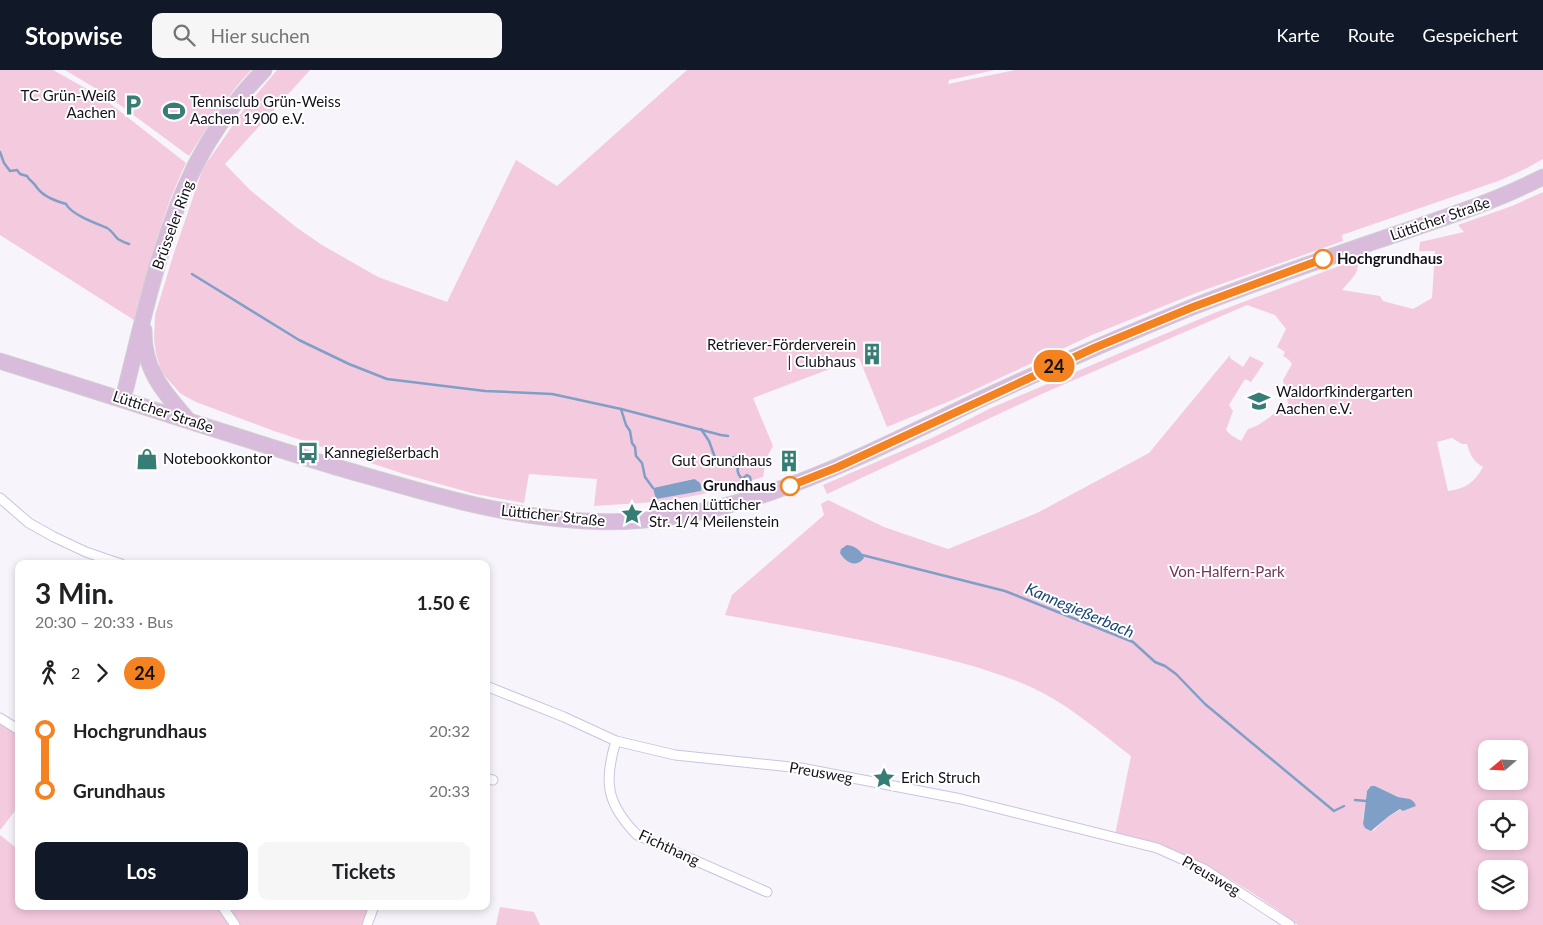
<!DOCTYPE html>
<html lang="de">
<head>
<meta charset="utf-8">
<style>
	body { margin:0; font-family:Lato,sans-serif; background:#f6f6f6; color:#202124; height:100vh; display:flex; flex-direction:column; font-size:19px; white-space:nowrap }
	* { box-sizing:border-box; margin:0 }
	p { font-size:16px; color:#757577 }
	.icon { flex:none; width:28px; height:28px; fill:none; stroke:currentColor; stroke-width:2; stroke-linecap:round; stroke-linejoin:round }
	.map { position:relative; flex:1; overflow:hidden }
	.panel { position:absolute; left:15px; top:490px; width:475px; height:350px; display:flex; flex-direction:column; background:#fff; border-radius:10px; box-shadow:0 2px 8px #0003 }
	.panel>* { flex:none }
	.badge { padding:0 10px; border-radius:16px; font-size:18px; line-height:32px }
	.needle { width:32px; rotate:251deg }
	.fabs { position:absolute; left:1478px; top:670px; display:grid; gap:10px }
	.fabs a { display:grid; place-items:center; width:50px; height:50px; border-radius:10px; background:#fff; box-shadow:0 2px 8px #0003; font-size:25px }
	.map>.badge { position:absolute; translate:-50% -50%; box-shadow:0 0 0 2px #fff }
	.legs { display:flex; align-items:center; gap:8px; height:55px; padding:0 20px; font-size:16px }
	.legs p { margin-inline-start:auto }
	.headline { display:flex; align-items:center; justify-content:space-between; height:85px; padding:0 20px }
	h1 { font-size:28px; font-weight:700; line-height:38px }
	.button { display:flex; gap:10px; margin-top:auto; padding:10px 20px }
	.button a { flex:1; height:58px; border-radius:10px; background:#111827; color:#fff; font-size:20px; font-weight:700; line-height:58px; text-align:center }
	.button a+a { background:#f6f6f6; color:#202124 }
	ul { padding:0 20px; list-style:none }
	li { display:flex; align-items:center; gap:18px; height:60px; font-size:19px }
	li i { display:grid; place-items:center; width:8px; height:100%; margin:0 6px; background:currentColor }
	li i::after { content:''; width:12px; height:12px; margin:-6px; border:4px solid; border-radius:50%; background:#fff }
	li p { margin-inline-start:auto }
	li:first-child i { background:linear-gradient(#0000 50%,currentColor 0) }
	li:last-child i { background:linear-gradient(currentColor 50%,#0000 0) }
	header { display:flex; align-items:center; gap:30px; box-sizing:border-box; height:70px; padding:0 25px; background:#111827; color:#fff }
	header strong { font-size:24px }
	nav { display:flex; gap:28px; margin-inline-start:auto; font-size:18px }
	.search { width:350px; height:45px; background:#f6f6f6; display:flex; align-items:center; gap:12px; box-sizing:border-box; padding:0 18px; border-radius:10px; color:#757577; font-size:19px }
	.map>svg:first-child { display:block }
</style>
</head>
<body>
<header>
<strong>Stopwise</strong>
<div class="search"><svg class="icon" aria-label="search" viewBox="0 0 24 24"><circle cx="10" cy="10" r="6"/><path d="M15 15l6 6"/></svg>Hier suchen</div>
<nav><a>Karte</a><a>Route</a><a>Gespeichert</a></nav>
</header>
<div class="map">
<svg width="1543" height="855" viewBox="0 0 1543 855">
	<rect width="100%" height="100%" fill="#f7f5fb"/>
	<!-- green -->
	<g fill="#f4cadf" fill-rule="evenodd">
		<path d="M0,0H53L103,28L186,93C162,143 148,197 134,250L0,165Z"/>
		<path d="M65,0H251C227,25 208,57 189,86L105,24Z"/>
		<path d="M277,0H310L225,94L250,120L296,157L322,175L378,207L447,232L516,90L557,116L687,0H995L949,10L948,14L1015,0H1543V89L1525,99L1501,110L1342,165L1343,171L1196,223L1092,265L957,328L887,357L859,288L753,328L773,376L766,389L763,407C738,415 713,423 687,427C657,433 625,434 594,436L597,409L529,404L524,433L475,424L404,404L274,361L196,332L181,324L162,303L156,284L154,269L155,245L174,183L203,98L245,38ZM693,409L698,411L701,421L694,422L653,418Z"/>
		<path d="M1543,122V855H1298C1257,824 1205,790 1156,775C1143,770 1128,768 1115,765L1131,686C1102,664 1074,639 1041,622C997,600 948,589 900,578C842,566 783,555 725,545L732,525L824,445L821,434L828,430L884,457L948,479L1037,443L1149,383L1230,285V288L1243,297L1250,286L1264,293L1251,312L1245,309L1229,335L1233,341L1226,360L1231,365L1241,371L1248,359C1263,355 1274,342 1288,334L1283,310L1292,294L1288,289L1283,286L1285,282L1277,277L1286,259L1275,245L1247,235L1044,323L827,424L823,415L934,367L991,338L1214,243L1358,189C1360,204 1350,210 1342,220L1380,226L1383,231L1413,239L1432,228L1435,181H1419L1420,172L1464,162L1458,155L1512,136ZM1452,368L1462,374H1467C1470,385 1473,391 1483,397C1475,412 1465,419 1448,421L1437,372ZM1486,679H1519V711H1486ZM1375,716L1398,727L1410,729L1416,736L1403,741L1401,739L1389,746L1373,761L1363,750L1367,721ZM1486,739H1519V771H1486ZM1486,799H1519V831H1486Z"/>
		<polygon points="0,652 19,665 19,736 0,760"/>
		<polygon points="0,765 19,780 19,836 220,836 232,855 0,855"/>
		<polygon points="226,836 371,836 365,855 239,855"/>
		<polygon points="500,837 534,842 540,855 496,855"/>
	</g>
	<!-- water -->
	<g fill="#7f9fc7">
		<path d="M694,409C699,411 703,415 701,421L656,429L653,418Z"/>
		<path d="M847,475C855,476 861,480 864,488C856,498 846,493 840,483L841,479Z"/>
		<polygon points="1371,716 1375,716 1398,727 1410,729 1414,732 1416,736 1403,741 1400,739 1389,746 1371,761 1365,758 1363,754 1367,721"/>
	</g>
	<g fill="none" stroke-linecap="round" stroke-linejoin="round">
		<!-- stream -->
		<g stroke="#7f9fc7" stroke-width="2.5">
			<path d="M0,82L4,93L10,101L17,100L20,104L27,106C29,110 32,111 35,115C42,126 53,130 66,134C72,145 95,153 107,158C111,160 114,165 118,169C121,171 126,173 129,174"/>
			<polyline points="192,204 299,270 349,294 387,309 485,321 552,324 566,327 621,339 721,365 728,366"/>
			<polyline points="621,339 626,355 630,361 632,373 635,377 636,386 642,393 645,407 653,418"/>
			<path d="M701,359L709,371L717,393L719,394L727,388L736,387L740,389C738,397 735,402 742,409L747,405L750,407L751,414"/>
			<polyline points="862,485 1005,521 1133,572 1155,592 1165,596 1176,604 1205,634 1334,741 1344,736"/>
			<polyline points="1355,730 1366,731"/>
		</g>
		<!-- street casing -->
		<g stroke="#ccc3df" stroke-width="11">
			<g id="street">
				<polyline points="0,428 29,453 54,467 86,482 121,494"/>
				<polyline points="486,616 564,647 616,671 675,685 801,698 961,729 1157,778 1204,799 1290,855"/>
				<polyline points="0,648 19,660"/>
				<path d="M616,671C603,713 607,734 637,765L767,822"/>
				<polyline points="486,708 493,710"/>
				<polyline points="222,836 235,855"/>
				<polyline points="367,855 374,836"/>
			</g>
		</g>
		<!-- primary casing -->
		<g stroke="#d0cfd1" stroke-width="17">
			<g id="primary">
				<path d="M144,260C143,299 163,321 187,349"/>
				<path d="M0,291C112,326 224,363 336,397C420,421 497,446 584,451C727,460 855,389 979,330C1048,298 1119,267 1190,238C1253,213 1318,191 1382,169C1437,150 1492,133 1543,107"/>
				<path d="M123,329C143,251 159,169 195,96C213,61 237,28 264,0"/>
			</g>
		</g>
		<!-- street -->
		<use href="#street" stroke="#fff" stroke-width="9"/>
		<!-- primary -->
		<use href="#primary" stroke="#d9bbdc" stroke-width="15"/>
	</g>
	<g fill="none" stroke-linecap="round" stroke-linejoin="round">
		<!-- line-1 casing -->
		<g stroke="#fff" stroke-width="11">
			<polyline id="line-1" points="790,416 838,397 1094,278 1193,237 1323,189"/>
		</g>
		<!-- line-1 -->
		<use href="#line-1" stroke="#f58220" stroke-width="8"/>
	</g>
	<!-- icons -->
	<defs>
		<g id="parking-bare" transform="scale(1.725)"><path d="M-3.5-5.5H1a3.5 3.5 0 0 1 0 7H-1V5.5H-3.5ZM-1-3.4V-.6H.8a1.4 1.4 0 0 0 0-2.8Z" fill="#367d75" stroke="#fff" stroke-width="2.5" paint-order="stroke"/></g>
		<g id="stadium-bare" transform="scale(1.725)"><path d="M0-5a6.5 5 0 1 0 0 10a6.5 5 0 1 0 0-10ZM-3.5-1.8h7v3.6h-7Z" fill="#367d75" stroke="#fff" stroke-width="2.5" paint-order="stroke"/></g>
		<g id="building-bare" transform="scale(1.725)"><path d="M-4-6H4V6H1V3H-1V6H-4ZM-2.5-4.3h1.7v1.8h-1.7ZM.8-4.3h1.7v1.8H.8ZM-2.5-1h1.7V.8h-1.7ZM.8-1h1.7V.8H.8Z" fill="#367d75" stroke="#fff" stroke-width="2.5" paint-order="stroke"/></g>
		<g id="school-bare" transform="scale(1.725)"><path d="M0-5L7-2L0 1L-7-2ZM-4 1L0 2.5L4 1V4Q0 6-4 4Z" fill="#367d75" stroke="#fff" stroke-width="2.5" paint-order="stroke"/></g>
		<g id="bus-bare" transform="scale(1.725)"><path d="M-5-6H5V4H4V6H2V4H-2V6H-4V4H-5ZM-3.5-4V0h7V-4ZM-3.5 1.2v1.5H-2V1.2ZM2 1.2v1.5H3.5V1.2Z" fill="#367d75" stroke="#fff" stroke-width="2.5" paint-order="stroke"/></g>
		<g id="shop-bare" transform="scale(1.725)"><path d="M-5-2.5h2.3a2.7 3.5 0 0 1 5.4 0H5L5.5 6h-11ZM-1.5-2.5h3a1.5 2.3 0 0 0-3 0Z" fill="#367d75" stroke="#fff" stroke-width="2.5" paint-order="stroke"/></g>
		<g id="sight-bare" transform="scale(1.725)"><path d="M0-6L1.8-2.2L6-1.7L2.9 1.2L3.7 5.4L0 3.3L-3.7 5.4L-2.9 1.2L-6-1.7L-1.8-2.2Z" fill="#367d75" stroke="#fff" stroke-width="2.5" paint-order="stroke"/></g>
	</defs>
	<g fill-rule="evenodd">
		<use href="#parking-bare" x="133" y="35"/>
		<use href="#stadium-bare" x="174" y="41"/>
		<use href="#building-bare" x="872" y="284"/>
		<use href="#school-bare" x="1259" y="331"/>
		<use href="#bus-bare" x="308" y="383"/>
		<use href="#shop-bare" x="147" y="389"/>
		<use href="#building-bare" x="789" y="391"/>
		<use href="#sight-bare" x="632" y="444"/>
		<use href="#sight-bare" x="884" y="708"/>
	</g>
	<!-- markers -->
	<g fill="#fff" stroke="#f58220" stroke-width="2.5">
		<circle cx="1323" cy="189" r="9"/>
		<circle cx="790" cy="416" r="9"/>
	</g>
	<g text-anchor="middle" stroke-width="4" stroke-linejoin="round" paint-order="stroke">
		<!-- poi labels -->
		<g font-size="15" fill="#14111b" stroke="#fff" text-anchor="start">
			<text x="116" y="31" text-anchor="end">TC Grün-Weiß<tspan x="116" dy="17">Aachen</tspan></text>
			<text x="190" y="37">Tennisclub Grün-Weiss<tspan x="190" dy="17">Aachen 1900 e.V.</tspan></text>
			<text x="856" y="280" text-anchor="end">Retriever-Förderverein<tspan x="856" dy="17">| Clubhaus</tspan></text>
			<text x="1276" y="327">Waldorfkindergarten<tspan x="1276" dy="17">Aachen e.V.</tspan></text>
			<text x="324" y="388">Kannegießerbach</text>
			<text x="163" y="394">Notebookkontor</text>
			<text x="772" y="396" text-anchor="end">Gut Grundhaus</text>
			<text x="649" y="440">Aachen Lütticher<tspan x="649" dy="17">Str. 1/4 Meilenstein</tspan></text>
			<text x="901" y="713">Erich Struch</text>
		</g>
		<!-- street labels -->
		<g font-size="15" fill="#14111b" stroke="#fff">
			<text transform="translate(1440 149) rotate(-19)" y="5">Lütticher Straße</text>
			<text transform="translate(173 155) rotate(-70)" y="5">Brüsseler Ring</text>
			<text transform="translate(163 342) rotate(18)" y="5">Lütticher Straße</text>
			<text transform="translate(553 446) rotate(6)" y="5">Lütticher Straße</text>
			<text transform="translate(821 703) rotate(10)" y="5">Preusweg</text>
			<text transform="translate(669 778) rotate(25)" y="5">Fichthang</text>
			<text transform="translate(1211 806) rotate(30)" y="5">Preusweg</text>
		</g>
		<!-- stop labels -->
		<g font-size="15" font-weight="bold" fill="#14111b" stroke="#fff" text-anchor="start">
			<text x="1337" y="194">Hochgrundhaus</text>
			<text x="776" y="421" text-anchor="end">Grundhaus</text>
		</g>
		<!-- park labels -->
		<g font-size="15" fill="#75355a" stroke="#fff">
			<text x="1227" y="507">Von-Halfern-Park</text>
		</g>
		<!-- water labels -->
		<g font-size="16" font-style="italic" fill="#194679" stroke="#fff">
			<text transform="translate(1080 540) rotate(23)" y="6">Kannegießerbach</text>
		</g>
	</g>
</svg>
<div class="fabs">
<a><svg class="needle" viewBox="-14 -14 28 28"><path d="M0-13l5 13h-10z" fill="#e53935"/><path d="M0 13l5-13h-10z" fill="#757577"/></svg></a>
<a><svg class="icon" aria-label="locate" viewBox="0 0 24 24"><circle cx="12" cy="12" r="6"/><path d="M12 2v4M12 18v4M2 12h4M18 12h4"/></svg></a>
<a><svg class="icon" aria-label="layers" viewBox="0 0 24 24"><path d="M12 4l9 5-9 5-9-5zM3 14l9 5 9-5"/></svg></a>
</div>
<b class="badge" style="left:1054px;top:296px;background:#f58220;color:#111">24</b>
<section class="panel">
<div class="headline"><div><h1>3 Min.</h1><p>20:30 – 20:33 · Bus</p></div><b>1.50 €</b></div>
<div class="legs"><svg class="icon" aria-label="walk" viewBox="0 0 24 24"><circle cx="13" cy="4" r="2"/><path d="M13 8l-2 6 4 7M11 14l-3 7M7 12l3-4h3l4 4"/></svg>2<svg class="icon" aria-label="forward" viewBox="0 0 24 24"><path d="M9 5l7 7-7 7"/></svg><b class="badge" style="background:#f58220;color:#111">24</b></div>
<ul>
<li><i style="color:#f58220"></i><b>Hochgrundhaus</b><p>20:32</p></li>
<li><i style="color:#f58220"></i><b>Grundhaus</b><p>20:33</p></li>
</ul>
<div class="button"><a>Los</a><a>Tickets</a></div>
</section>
</div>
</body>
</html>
